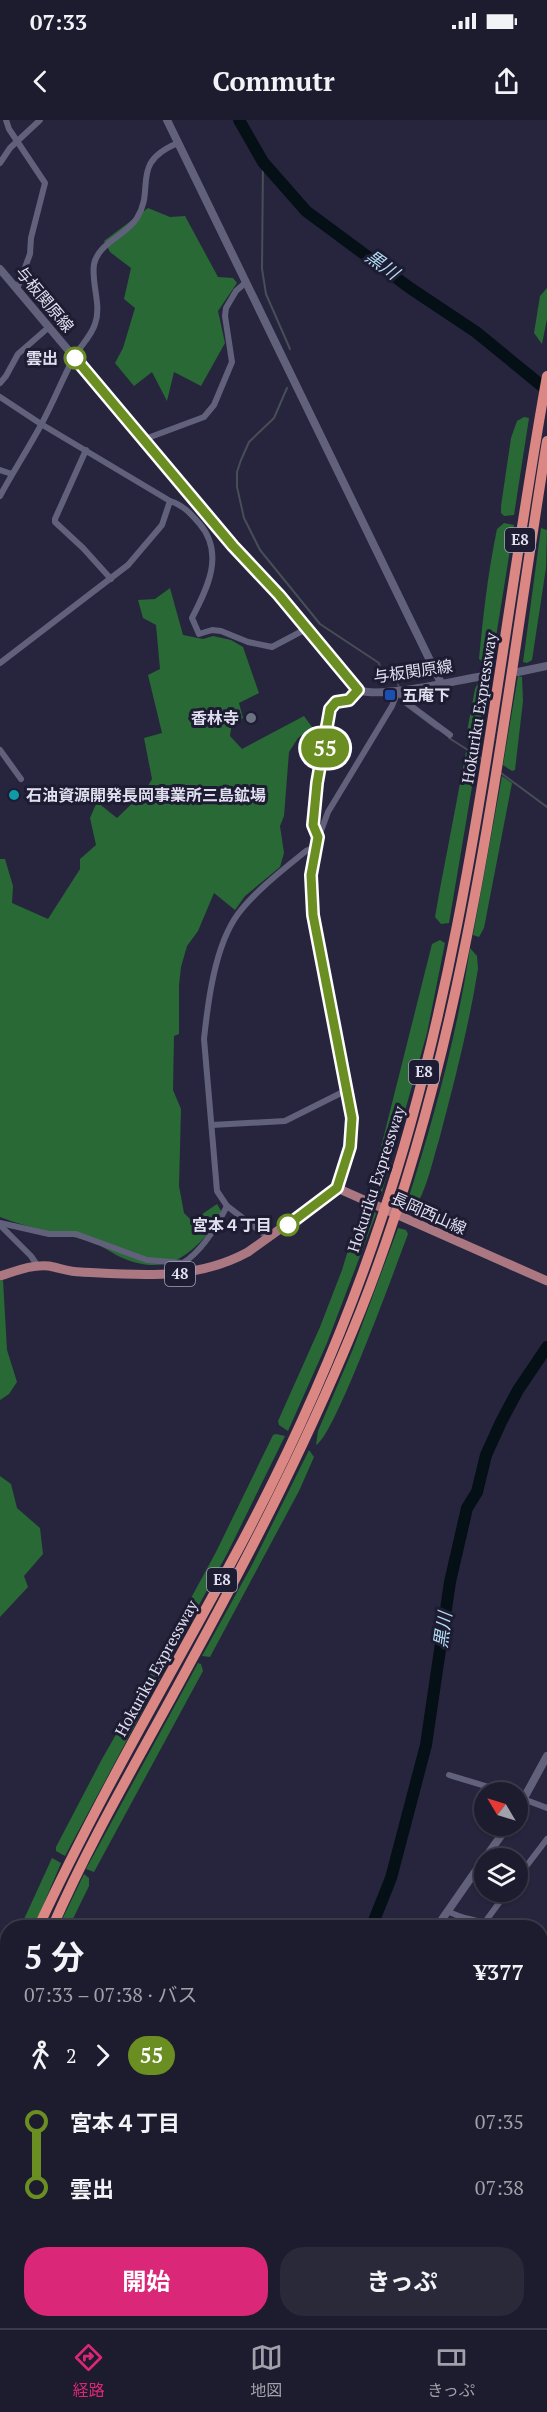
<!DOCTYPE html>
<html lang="ja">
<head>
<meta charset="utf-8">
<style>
	body { margin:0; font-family:"PT Serif","Noto Sans JP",serif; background:#2a293a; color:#f1f3f6; height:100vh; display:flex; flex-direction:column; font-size:22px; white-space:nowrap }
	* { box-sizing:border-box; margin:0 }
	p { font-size:20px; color:#a0a1aa }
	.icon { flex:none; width:33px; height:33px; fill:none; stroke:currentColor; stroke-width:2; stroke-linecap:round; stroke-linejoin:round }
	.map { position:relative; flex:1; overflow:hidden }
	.side { position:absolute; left:0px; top:1800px; width:548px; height:408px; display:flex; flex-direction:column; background:#1d1c2e; border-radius:24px 24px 0 0; box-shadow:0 2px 4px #0004,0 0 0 2px #3b3a4a }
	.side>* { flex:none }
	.badge { padding:0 12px; border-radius:20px; font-size:21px; line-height:39px }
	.needle { width:39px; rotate:308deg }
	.fabs { position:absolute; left:474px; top:1662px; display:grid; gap:12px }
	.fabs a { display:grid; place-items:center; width:54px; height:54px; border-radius:50%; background:#1d1c2e; box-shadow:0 2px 4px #0004,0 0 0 2px #3b3a4a; font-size:30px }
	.map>.badge { position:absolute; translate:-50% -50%; box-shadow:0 0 0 3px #fff }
	.legs { display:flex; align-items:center; gap:9px; height:66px; padding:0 24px; font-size:20px }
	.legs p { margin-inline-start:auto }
	.overview { display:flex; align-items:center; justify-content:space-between; height:102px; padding:0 24px }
	h1 { font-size:33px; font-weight:700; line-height:45px }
	.action { display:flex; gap:12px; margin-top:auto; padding:12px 24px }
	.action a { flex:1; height:69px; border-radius:24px; background:#db2777; color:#fff; font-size:24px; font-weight:700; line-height:69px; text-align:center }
	.action a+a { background:#2a293a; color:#f1f3f6 }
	ul { padding:0 24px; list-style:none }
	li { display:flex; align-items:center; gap:21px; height:66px; font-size:22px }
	li i { display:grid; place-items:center; width:9px; height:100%; margin:0 8px; background:currentColor }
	li i::after { content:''; width:15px; height:15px; margin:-8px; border:4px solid; border-radius:50%; background:#1d1c2e }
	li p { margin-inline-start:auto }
	li:first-child i { background:linear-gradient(#0000 50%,currentColor 0) }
	li:last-child i { background:linear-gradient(currentColor 50%,#0000 0) }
	.status { display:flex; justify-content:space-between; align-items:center; height:42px; padding:0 30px; background:#1d1c2e; direction:ltr }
	.status svg { height:16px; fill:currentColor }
	header { display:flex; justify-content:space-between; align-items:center; height:78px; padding:0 24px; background:#1d1c2e; font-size:27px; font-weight:700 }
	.dock { display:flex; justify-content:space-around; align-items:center; height:84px; border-top:2px solid #3b3a4a; background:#1d1c2e; font-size:16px; color:#a0a1aa }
	.dock a { display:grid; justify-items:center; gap:3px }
	.dock .active { color:#db2777 }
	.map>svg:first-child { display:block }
</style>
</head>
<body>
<div class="status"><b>07:33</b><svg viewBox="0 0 49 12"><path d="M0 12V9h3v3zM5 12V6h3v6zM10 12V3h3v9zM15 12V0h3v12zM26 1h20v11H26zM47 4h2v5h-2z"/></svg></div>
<header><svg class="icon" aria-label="back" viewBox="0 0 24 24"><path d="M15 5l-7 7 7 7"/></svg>Commutr<svg class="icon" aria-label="share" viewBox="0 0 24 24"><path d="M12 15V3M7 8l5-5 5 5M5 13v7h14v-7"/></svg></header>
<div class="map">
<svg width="547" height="2208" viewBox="0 0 547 2208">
	<rect width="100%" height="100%" fill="#27253d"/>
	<!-- forest -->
	<g fill="#286935">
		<polygon points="148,88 170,97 185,96 218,157 233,158 237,163 218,191 225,223 201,266 174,252 167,281 152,252 134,266 115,243 123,228 135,188 124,179 131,148 110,132 104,121"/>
		<polygon points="547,168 547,199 542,224 534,213 540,176"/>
		<polygon points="524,297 529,298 514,395 504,396 501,393 501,386 511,318 517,301"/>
		<path d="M504,403L514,405L491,548L479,539C483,496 488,452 497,409Z"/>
		<polygon points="541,408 547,410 546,448 532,540 527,543 523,542"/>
		<path d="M170,468L183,515L203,519L213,516L231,520L243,527L259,573L239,583L243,598L232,602L230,616L242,629L304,596L312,607L298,618L289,632L284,696L280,706L284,733L280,747L245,776L235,790L214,773L198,811L187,826L181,847L179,865V914L174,916L173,970L181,989L179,1066L184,1093L192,1101L217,1084L223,1094C197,1129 173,1158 125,1139C112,1134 103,1125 88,1121C59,1112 29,1109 0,1097V739H5L13,766L12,783L48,799L80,749V739L96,725L90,698L97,682L117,698L145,671L152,659L144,618L162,613L148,555L160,549L156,505L143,498L138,480L155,479Z"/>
		<polygon points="518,556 522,557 523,581 515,650 512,651 503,645"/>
		<polygon points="482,560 489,561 479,628 466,617 475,569 478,563"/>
		<polygon points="466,632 477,637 449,803 441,804 435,797 439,774"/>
		<polygon points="502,656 512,663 484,808 479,817 473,815"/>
		<polygon points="440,820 445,823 427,913 382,1072 374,1065 375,1051 432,824"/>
		<path d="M470,828L477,836L478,849C469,906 454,963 439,1020C432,1042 427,1070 414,1089L407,1087L406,1086C433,1001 457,916 470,828Z"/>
		<polygon points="375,1092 376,1094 327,1223 288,1311 279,1305 278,1301 320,1207 342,1150 356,1104 361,1096"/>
		<path d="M398,1108L406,1110L408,1114C397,1143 334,1318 316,1325L318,1311L353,1229Z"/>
		<polygon points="3,1160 7,1230 17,1262 9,1274 0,1280 0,1161"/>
		<polygon points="276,1314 285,1316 228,1432 177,1525 172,1521 172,1513 216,1432 273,1315"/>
		<polygon points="309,1330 314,1337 299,1371 210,1537 202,1536 252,1445"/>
		<polygon points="0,1356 11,1364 17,1388 40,1408 43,1434 24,1456 28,1467 0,1497"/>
		<polygon points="164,1530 174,1532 65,1736 56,1731 56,1727 102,1639"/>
		<polygon points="198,1543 201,1544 203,1551 94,1752 86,1749"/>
		<polygon points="52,1738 61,1743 34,1807 20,1808"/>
		<polygon points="84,1754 89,1758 89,1766 69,1807 58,1808"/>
	</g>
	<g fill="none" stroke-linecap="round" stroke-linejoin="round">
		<!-- stream -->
		<g stroke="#464e57" stroke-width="2">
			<polyline points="263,42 262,149 266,174 290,229"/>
			<polyline points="287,268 274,298 249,322 241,340 237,352 237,367 244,398 260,430 320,504 379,543 382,556 397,562 399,567"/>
			<polyline points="404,584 437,609"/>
			<polyline points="449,618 482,639"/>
			<polyline points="501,653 547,687"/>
		</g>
		<!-- river -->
		<g stroke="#051016" stroke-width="12">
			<polyline points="239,0 263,42 306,91 410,168 476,212 547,270"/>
			<polyline points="371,1808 391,1758 426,1625 450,1462 467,1388 477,1372 486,1335 501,1302 518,1270 547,1227"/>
			<polyline points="0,1943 8,1947"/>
			<polyline points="2,2208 8,2187"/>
		</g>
		<!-- secondary-tunnel -->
		<polyline stroke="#434158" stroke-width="8" stroke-dasharray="8 4" stroke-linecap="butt" points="484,556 516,553"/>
		<!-- minor -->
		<g stroke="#62617c" stroke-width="6">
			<polyline points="6,0 9,9 45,63 31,118 30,134 17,169"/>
			<polyline points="0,43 10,28 40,0"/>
			<polyline points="0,263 6,256 18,234 49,207"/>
			<polyline points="0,277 41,304 170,381 162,405 128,445 0,543"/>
			<polyline points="145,319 204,297 214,285 232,242 225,196 226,188 236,171 245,163"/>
			<polyline points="86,330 55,399 55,402 83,428 111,459"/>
			<polyline points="0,350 12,354"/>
			<path d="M0,376C13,352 28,329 41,305C53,283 62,260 73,239C79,227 91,217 95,204C102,185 91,164 94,144C99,122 126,116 137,98C156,68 129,43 178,23"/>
			<path d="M170,381C183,385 190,393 199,403C225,433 208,467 192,498L199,514L212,510L221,511L248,522L272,527L306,509"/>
			<polyline points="398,571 407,583 450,615"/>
			<polyline points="0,630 21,659"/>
			<path d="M318,717C306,698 327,615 330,589L336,582L349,580L358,570"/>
			<polyline points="212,1005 285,1001 347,970"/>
			<polyline points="337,1068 350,1027 353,1006 313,795 311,755 315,727 328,692 392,586 398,571"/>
			<path d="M0,1103L49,1114H76L147,1140L183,1143C202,1131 217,1106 227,1086"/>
			<polyline points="0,1105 31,1136 37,1145"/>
			<path d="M269,1118L227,1086L217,1071L204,919C208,881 215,825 238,794C254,772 285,748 306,731L315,727"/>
			<polyline points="449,1655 505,1672"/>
			<polyline points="518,1677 547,1688"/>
			<polyline points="518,1757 547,1719"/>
			<path d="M448,1791C466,1802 478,1797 493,1808"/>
			<polyline points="485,1802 507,1772"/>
			<polyline points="540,1839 547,1837"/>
			<polyline points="0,2017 8,2027"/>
			<polyline points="280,2200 282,2208"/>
		</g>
		<!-- tertiary -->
		<polyline stroke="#62617c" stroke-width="8" points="167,0 441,563"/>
		<!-- secondary -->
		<g stroke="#62617c" stroke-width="8">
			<path d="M0,149L233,426L279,475L358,570C382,579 456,560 484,556"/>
			<polyline points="518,552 547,546"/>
			<polyline points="518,1689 547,1636"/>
			<polyline points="485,1738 508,1706"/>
			<polyline points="436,1808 484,1739"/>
			<polyline points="146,2208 146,2200"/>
		</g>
		<!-- primary -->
		<path stroke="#ab7881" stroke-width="9" d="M0,1156C16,1151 32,1144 49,1146C60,1148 70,1152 81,1152C139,1155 195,1161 248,1132L337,1068L547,1161"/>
		<!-- trunk -->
		<g stroke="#c38082" stroke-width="10">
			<polyline points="540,1982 547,1972"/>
			<polyline points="409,2208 412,2200"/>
		</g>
		<!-- motorway -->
		<g stroke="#db8884" stroke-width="10">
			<path d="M38,1808C96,1682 166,1563 232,1441C291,1332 342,1218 381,1100C473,827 496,538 547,256"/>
			<path d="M52,1808C91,1718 142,1633 188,1547C252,1430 312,1313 361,1190C471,912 500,613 547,321"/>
			<polyline points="0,1902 8,1882"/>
			<polyline points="0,1933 8,1915"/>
		</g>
	</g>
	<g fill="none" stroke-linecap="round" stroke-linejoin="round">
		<!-- line-1 casing -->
		<g stroke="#fff" stroke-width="14">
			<polyline id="line-1" points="75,238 233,426 279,475 358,570 349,580 336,582 330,589 317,663 313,705 318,717 311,755 313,795 352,998 350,1027 337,1068 288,1105"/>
		</g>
		<!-- line-1 -->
		<use href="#line-1" stroke="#6b8e23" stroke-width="9"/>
	</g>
	<!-- markers -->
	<g fill="#fff" stroke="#6b8e23" stroke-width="3">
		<circle cx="75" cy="238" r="10"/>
		<circle cx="288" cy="1105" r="10"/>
	</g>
	<rect fill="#1a4fb4" stroke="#1d1c32" stroke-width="2" x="384" y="569" width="12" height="12" rx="3"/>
	<circle fill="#6b7280" stroke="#1d1c32" stroke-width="2" cx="251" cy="598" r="6"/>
	<circle fill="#0f9aa8" stroke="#1d1c32" stroke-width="2" cx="14" cy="675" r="6"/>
	<g text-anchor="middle" stroke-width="6" stroke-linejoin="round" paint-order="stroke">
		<!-- shield labels -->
		<g fill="#1d1c32" stroke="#a5a4b6" stroke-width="1.5">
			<rect x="505" y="408" width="30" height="24" rx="4.5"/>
			<rect x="409" y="940" width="30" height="24" rx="4.5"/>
			<rect x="165" y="1142" width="30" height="24" rx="4.5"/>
			<rect x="207" y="1448" width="30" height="24" rx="4.5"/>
		</g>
		<g font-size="15" font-weight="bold" fill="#dfdfef">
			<text x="520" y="425">E8</text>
			<text x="424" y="957">E8</text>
			<text x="180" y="1159">48</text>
			<text x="222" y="1465">E8</text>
		</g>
		<!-- street labels -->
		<g font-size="16" fill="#dfdfef" stroke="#1d1c32">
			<text transform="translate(45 179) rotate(50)" y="6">与板関原線</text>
			<text transform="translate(413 551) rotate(-8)" y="6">与板関原線</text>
			<text transform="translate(479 588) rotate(-81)" y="6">Hokuriku Expressway</text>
			<text transform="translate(376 1059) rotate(-72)" y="6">Hokuriku Expressway</text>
			<text transform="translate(429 1093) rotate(24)" y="6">長岡西山線</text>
			<text transform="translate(156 1548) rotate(-61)" y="6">Hokuriku Expressway</text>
		</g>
		<!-- stop labels -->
		<g font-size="16" font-weight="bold" fill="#dfdfef" stroke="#1d1c32" text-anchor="end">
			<text x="58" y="244">雲出</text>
			<text x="272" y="1111">宮本４丁目</text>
		</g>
		<!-- poi labels -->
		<g font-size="16" font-weight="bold" fill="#dfdfef" stroke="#1d1c32" text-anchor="start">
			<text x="402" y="581">五庵下</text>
			<text x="239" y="604" text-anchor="end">香林寺</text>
			<text x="26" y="681">石油資源開発長岡事業所三島鉱場</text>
		</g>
		<!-- water labels -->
		<g font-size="18" font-style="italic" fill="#b2ddf3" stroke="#1d1c32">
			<text transform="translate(382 145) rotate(36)" y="6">黒川</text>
			<text transform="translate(443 1510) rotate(-82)" y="6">黒川</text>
		</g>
	</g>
</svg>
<div class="fabs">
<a><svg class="needle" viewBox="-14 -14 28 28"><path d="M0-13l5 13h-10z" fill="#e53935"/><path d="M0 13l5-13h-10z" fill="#a0a1aa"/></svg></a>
<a><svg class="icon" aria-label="layers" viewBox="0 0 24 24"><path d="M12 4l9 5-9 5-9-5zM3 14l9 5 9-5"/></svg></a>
</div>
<b class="badge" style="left:325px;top:628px;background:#6b8e23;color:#fff">55</b>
<section class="side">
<div class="overview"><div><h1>5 分</h1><p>07:33 – 07:38 · バス</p></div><b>¥377</b></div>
<div class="legs"><svg class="icon" aria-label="walk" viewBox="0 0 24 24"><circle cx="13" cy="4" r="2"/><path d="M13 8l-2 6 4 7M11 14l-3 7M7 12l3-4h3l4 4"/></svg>2<svg class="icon" aria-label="forward" viewBox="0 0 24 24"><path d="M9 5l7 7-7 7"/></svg><b class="badge" style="background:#6b8e23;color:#fff">55</b></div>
<ul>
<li><i style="color:#6b8e23"></i><b>宮本４丁目</b><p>07:35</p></li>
<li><i style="color:#6b8e23"></i><b>雲出</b><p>07:38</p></li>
</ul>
<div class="action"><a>開始</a><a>きっぷ</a></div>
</section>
</div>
<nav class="dock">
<a class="active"><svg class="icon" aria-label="directions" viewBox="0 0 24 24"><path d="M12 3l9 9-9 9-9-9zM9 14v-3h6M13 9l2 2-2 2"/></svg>経路</a>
<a><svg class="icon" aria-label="map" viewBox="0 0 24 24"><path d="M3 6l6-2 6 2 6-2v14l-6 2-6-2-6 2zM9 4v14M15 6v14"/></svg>地図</a>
<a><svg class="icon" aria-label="tickets" viewBox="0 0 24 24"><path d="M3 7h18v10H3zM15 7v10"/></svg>きっぷ</a>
</nav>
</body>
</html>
